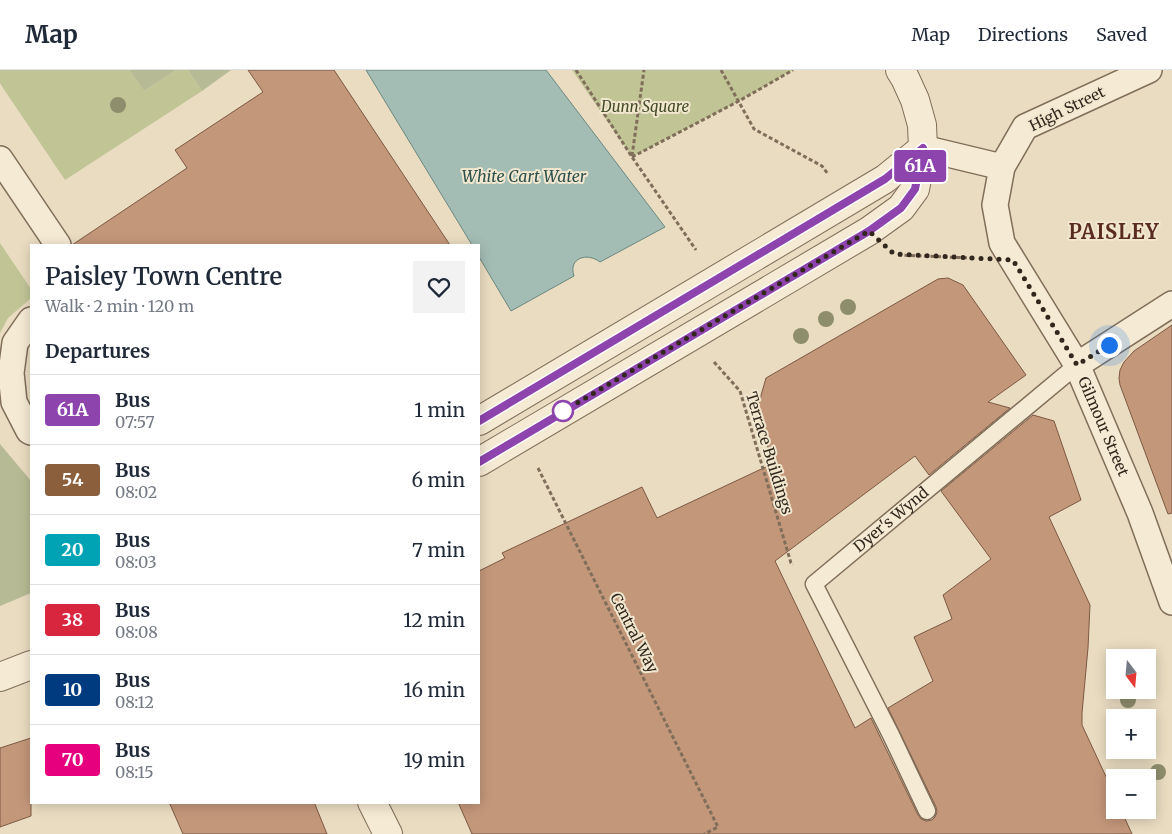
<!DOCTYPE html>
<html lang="en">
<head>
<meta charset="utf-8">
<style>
	body { margin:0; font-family:Merriweather,serif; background:#f2f2f3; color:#1f2937; height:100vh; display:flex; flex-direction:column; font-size:19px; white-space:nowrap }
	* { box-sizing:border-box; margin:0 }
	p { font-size:16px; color:#747a83 }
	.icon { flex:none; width:28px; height:28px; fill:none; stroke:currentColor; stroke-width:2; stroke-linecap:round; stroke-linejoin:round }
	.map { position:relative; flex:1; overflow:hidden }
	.sheet { position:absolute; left:30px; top:174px; width:450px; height:560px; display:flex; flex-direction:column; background:#fff; border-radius:0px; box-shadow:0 2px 12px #0003 }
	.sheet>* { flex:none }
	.badge { padding:0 10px; border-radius:4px; font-size:18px; line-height:32px }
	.needle { width:32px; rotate:164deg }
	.fabs { position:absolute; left:1106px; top:579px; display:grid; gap:10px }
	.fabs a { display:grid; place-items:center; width:50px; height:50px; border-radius:0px; background:#fff; box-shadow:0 2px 12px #0003; font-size:25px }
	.you { position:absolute; width:25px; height:25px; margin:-12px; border:4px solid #fff; border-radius:50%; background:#1a73e8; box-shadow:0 0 0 8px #1a73e833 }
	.map>.badge { position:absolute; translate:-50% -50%; box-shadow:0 0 0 2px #fff }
	h2 { padding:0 15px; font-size:19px; line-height:45px }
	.round { display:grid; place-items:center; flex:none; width:52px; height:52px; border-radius:0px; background:#f2f2f3 }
	.headline { display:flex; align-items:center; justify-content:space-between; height:85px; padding:0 15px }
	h1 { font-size:24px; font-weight:600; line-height:38px }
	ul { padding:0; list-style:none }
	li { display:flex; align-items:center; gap:15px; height:70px; padding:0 15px; border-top:1px solid #e0e1e3 }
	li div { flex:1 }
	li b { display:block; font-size:19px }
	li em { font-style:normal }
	li .badge { min-width:55px; font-weight:700; text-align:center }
	header { display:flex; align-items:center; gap:30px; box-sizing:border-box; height:70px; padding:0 25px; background:#fff; border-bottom:1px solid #e0e1e3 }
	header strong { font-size:24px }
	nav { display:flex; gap:28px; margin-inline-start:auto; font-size:18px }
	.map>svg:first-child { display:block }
</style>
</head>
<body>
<header>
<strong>Map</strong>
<nav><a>Map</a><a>Directions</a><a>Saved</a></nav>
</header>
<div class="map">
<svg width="1172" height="764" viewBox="0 0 1172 764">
	<rect width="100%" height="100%" fill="#e9dcc1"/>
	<!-- green -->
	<g fill="#c1c596">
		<polygon points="0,0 129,0 144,21 176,0 188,0 202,21 65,110 1,15 0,13"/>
		<polygon points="572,0 793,0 739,31 632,87"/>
		<polygon points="0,173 31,219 31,228 8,248 0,263"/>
	</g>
	<!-- cemetery -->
	<g fill="#b7bb95">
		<polygon points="129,0 176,0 144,21"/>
		<polygon points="188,0 231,0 202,21"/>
		<polygon points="0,374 31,411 31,523 0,536"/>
	</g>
	<!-- water -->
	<path fill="#a3bcb4" stroke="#6b8880" d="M366,0H546L665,157L600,192C587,182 568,188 574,206L511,241L479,187V175H472Z"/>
	<!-- building -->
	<g fill="#c3977a" stroke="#7d5842">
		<polygon points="248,0 334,0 450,175 72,175 187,98 175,80 263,22"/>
		<polygon points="948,208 963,215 1026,305 988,332 1010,338 929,405 915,386 775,491 855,658 871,648 918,745 921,749 926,751 932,750 935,747 937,742 936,737 888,638 933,611 914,567 952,549 943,525 991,489 941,421 1033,345 1054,351 1081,430 1049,447 1090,535 1088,578 1082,643 1082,655 1115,726 1115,740 1121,740 1132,764 472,764 458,732 479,732 479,501 505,488 502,483 642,417 657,448 772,394 758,336 766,308 938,209"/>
		<polygon points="1172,255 1172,443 1168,444 1120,315 1119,308 1120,300 1124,292 1134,281"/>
		<polygon points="31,668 31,746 0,757 0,678"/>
		<polygon points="169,732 314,732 327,764 183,764"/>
	</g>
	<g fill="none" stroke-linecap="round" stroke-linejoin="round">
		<!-- service casing -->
		<g stroke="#806e5a" stroke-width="19">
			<g id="service">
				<path id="s1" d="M927,741L891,665L814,514L1077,295"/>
			</g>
		</g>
		<!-- pedestrian casing -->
		<g stroke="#806e5a" stroke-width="28">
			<g id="pedestrian">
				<path id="s2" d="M1149,0L1025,57L1002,97L995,135L1002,173L1077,295L1140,443L1172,532"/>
				<polyline points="923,78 1002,97"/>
				<polyline points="0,89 58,175"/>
				<polyline points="31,250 15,273 11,303 14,332 29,361 31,362"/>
				<polyline points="1077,295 1172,234"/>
			</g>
		</g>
		<!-- minor casing -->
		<g stroke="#806e5a" stroke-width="30">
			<g id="minor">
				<polyline points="479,351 885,109 923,78"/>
				<polyline points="479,392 869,161 901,138 915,119 923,78 922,55 915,30 905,8 900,0"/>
				<polyline points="0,607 31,595"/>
				<polyline points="372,732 388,764"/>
			</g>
		</g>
		<!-- path -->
		<g stroke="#806e5a" stroke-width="3" stroke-dasharray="4 2.5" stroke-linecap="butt">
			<polyline points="576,0 632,87 696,180"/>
			<polyline points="721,0 754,59 822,96 828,104"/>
			<polyline points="632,86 644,0"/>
			<polyline points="632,87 739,31 793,0"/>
			<polyline points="898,185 971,188"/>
			<polyline points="714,292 740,321 791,493 793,495"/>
			<polyline points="538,398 718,757 704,764"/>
		</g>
		<!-- service -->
		<use href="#service" stroke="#f5ead3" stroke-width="16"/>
		<!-- pedestrian -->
		<use href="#pedestrian" stroke="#f5ead3" stroke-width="25"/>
		<!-- minor -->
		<use href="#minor" stroke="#f5ead3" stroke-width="28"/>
	</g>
	<!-- trees -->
	<g fill="#8e8d6c">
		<circle cx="118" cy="35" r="8"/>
		<circle cx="848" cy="237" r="8"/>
		<circle cx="826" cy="249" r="8"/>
		<circle cx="801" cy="266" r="8"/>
		<circle cx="1128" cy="630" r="8"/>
		<circle cx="1158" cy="702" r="8"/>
	</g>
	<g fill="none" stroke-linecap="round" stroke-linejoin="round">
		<!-- line casing -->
		<g stroke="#fff" stroke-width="11">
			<polyline id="line" points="479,351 885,109 923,78 915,119 901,138 869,161 479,392"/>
		</g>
		<!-- line -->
		<use href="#line" stroke="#8e44ad" stroke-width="8"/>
		<!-- walk -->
		<polyline stroke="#31271d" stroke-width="5" stroke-dasharray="0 9" points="563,341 555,346 869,161 894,184 1013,190 1077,295 1109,275"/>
	</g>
	<!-- markers -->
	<circle fill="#fff" stroke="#8e44ad" stroke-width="2.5" cx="563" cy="341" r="10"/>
	<g text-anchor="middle" stroke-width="4" stroke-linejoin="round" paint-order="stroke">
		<!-- park labels -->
		<g font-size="15" font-style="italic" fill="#434c26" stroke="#f1e7cf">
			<text x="645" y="42">Dunn Square</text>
		</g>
		<!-- street labels -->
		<g font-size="15" fill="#31271d" stroke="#f1e7cf">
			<text transform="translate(1067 39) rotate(-26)" y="5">High Street</text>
			<text dy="5" stroke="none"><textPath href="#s2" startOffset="470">Gilmour Street</textPath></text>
			<text transform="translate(769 383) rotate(73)" y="5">Terrace Buildings</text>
			<text dy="5" stroke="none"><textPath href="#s1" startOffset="354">Dyer's Wynd</textPath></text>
			<text transform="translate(634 563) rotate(63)" y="5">Central Way</text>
		</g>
		<!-- water labels -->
		<g font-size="16" font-style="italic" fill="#2e504d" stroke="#f1e7cf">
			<text x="524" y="112">White Cart Water</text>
		</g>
		<!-- district labels -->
		<g font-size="20" font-weight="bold" letter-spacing="1" fill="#5a2b21" stroke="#f1e7cf">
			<text x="1114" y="169">PAISLEY</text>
		</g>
	</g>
</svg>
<div class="fabs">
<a><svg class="needle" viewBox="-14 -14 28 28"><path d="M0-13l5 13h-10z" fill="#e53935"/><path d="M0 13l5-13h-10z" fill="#747a83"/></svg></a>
<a>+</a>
<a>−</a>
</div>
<div class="you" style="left:1109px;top:275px"></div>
<b class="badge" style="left:920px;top:96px;background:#8e44ad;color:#fff">61A</b>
<section class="sheet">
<div class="headline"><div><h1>Paisley Town Centre</h1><p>Walk · 2 min · 120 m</p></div><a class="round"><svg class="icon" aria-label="heart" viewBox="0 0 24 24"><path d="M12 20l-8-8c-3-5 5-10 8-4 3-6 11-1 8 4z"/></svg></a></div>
<h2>Departures</h2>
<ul>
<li><span class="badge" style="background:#8e44ad;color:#fff">61A</span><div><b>Bus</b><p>07:57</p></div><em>1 min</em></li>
<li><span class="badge" style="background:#8b5e3c;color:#fff">54</span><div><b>Bus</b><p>08:02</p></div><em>6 min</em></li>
<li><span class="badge" style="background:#00a3b4;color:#fff">20</span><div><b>Bus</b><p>08:03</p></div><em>7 min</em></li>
<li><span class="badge" style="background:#d7263d;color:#fff">38</span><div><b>Bus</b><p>08:08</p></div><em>12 min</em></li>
<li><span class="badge" style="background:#003b80;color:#fff">10</span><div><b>Bus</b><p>08:12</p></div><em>16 min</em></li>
<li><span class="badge" style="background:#e6007e;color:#fff">70</span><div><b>Bus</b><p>08:15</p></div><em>19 min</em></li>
</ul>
</section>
</div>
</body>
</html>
